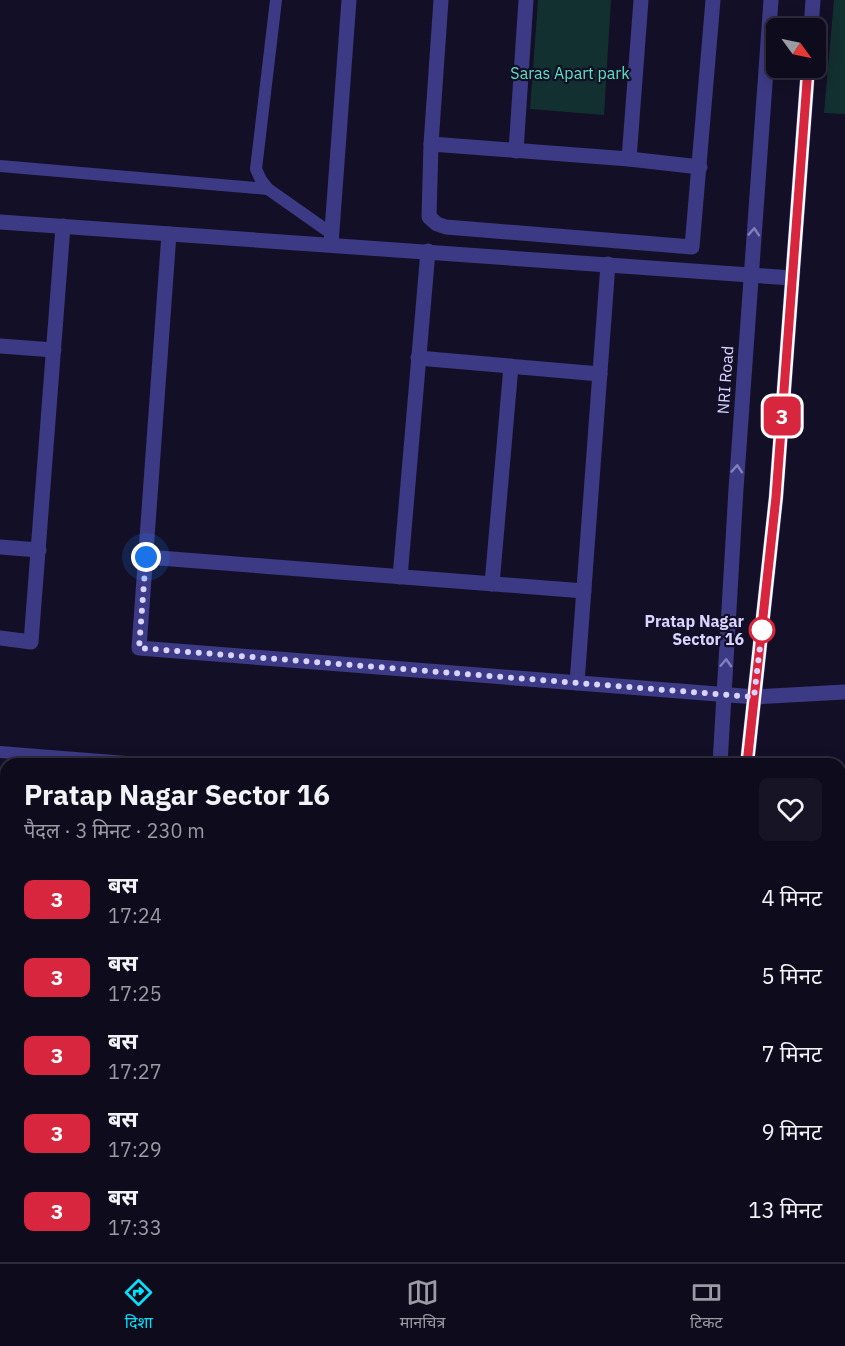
<!DOCTYPE html>
<html lang="hi">
<head>
<meta charset="utf-8">
<style>
	body { margin:0; font-family:"IBM Plex Sans","Noto Sans Devanagari",sans-serif; background:#171425; color:#f1f3f6; height:100vh; display:flex; flex-direction:column; font-size:22px; white-space:nowrap }
	* { box-sizing:border-box; margin:0 }
	p { font-size:20px; color:#9b9ba3 }
	.icon { flex:none; width:33px; height:33px; fill:none; stroke:currentColor; stroke-width:2; stroke-linecap:round; stroke-linejoin:round }
	.map { position:relative; flex:1; overflow:hidden }
	.drawer { position:absolute; left:0px; top:758px; width:846px; height:506px; display:flex; flex-direction:column; background:#0e0b1c; border-radius:18px 18px 0 0; box-shadow:0 3px 15px #0003,0 0 0 2px #2e2b3b }
	.drawer>* { flex:none }
	.badge { padding:0 12px; border-radius:9px; font-size:21px; line-height:39px }
	.needle { width:39px; rotate:123deg }
	.controls { position:absolute; left:766px; top:18px; display:grid; gap:12px }
	.controls a { display:grid; place-items:center; width:60px; height:60px; border-radius:9px; background:#0e0b1c; box-shadow:0 3px 15px #0003,0 0 0 2px #2e2b3b; font-size:30px }
	.you { position:absolute; width:30px; height:30px; margin:-15px; border:4px solid #fff; border-radius:50%; background:#1a73e8; box-shadow:0 0 0 9px #1a73e833 }
	.map>.badge { position:absolute; translate:-50% -50%; box-shadow:0 0 0 3px #fff }
	.round { display:grid; place-items:center; flex:none; width:63px; height:63px; border-radius:9px; background:#171425 }
	.headline { display:flex; align-items:center; justify-content:space-between; height:102px; padding:0 24px }
	h1 { font-size:28px; font-weight:800; line-height:45px }
	ul { padding:0; list-style:none }
	li { display:flex; align-items:center; gap:18px; height:78px; padding:0 24px }
	li div { flex:1 }
	li b { display:block; font-size:22px }
	li em { font-style:normal }
	li .badge { min-width:66px; font-weight:700; text-align:center }
	.dock { display:flex; justify-content:space-around; align-items:center; height:84px; border-top:2px solid #2e2b3b; background:#0e0b1c; font-size:16px; color:#9b9ba3 }
	.dock a { display:grid; justify-items:center; gap:3px }
	.dock .current { color:#00e5ff }
	.map>svg:first-child { display:block }
</style>
</head>
<body>
<div class="map">
<svg width="845" height="1262" viewBox="0 0 845 1262">
	<rect width="100%" height="100%" fill="#130f26"/>
	<!-- green -->
	<g fill="#12302f">
		<polygon points="538,0 611,0 604,115 530,109"/>
		<polygon points="834,0 845,0 845,114 824,113"/>
	</g>
	<g fill="none" stroke-linecap="round" stroke-linejoin="round">
		<!-- stream -->
		<g stroke="#0c2248" stroke-width="7">
			<polyline points="0,804 6,804"/>
			<polyline points="840,872 845,873"/>
		</g>
	</g>
	<!-- building -->
	<g fill="#241b47" stroke="#3b2d73" stroke-width="1.5">
		<polygon points="0,944 6,945 6,991 0,990"/>
		<rect x="0" y="1001" width="6" height="46"/>
	</g>
	<g fill="none" stroke-linecap="round" stroke-linejoin="round">
		<!-- service -->
		<g stroke="#3d3a85" stroke-width="12">
			<polyline points="276,0 256,169 261,180 268,189 332,234"/>
			<polyline points="0,166 268,189"/>
			<polyline points="0,752 151,764"/>
			<polyline points="840,815 845,816"/>
		</g>
		<!-- minor -->
		<g stroke="#3d3a85" stroke-width="15">
			<polyline points="441,0 431,144 429,217 437,224 446,227 692,247 713,0"/>
			<polyline points="431,144 629,159 700,167"/>
			<polyline points="516,151 526,0"/>
			<polyline points="629,159 641,0"/>
			<polyline points="0,222 792,278"/>
			<polyline points="169,234 139,648 755,697 845,692"/>
			<polyline points="331,244 349,0"/>
			<polyline points="0,346 54,350"/>
			<polyline points="418,358 600,374"/>
			<polyline points="0,547 39,550"/>
			<polyline points="146,557 584,591"/>
			<polyline points="400,577 428,251"/>
			<polyline points="492,584 511,366"/>
			<polyline points="0,638 31,642 63,226"/>
			<polyline points="577,683 608,264"/>
			<polyline points="0,1073 6,1073"/>
			<polyline points="172,1262 172,1257"/>
			<polyline points="400,1262 400,1257"/>
			<polyline points="529,1262 529,1257"/>
		</g>
		<!-- tertiary -->
		<g stroke="#3d3a85" stroke-width="15">
			<polyline points="811,28 813,0"/>
			<polyline points="720,764 736,489 771,0"/>
			<polyline points="747,764 776,497 808,68"/>
			<polyline points="0,860 6,861"/>
			<polyline points="0,901 6,901"/>
			<polyline points="840,931 845,932"/>
			<polyline points="840,976 845,976"/>
			<polyline points="21,1262 21,1257"/>
			<polyline points="684,1262 684,1257"/>
			<polyline points="714,1262 714,1257"/>
		</g>
	</g>
	<!-- one-way arrows -->
	<defs><path id="oneway-chevron" d="M-2-3.5L2.5 0L-2 3.5" fill="none" stroke-width="1.6" stroke-linecap="round" stroke-linejoin="round" transform="scale(1.5)"/></defs>
	<g stroke="#837fbc">
		<use href="#oneway-chevron" transform="translate(754 232) rotate(-86)"/>
		<use href="#oneway-chevron" transform="translate(737 469) rotate(-86)"/>
		<use href="#oneway-chevron" transform="translate(726 663) rotate(-87)"/>
	</g>
	<g fill="none" stroke-linecap="round" stroke-linejoin="round">
		<!-- line casing -->
		<g stroke="#fff" stroke-width="14">
			<polyline id="line" points="747,764 776,497 808,68"/>
		</g>
		<!-- line -->
		<use href="#line" stroke="#d7263d" stroke-width="9"/>
		<!-- walk -->
		<polyline stroke="#d9d4ff" stroke-width="6" stroke-dasharray="0 10.8" points="146,557 139,648 754,697 762,630"/>
	</g>
	<!-- markers -->
	<circle fill="#fff" stroke="#d7263d" stroke-width="3" cx="762" cy="630" r="12"/>
	<g text-anchor="middle" stroke-width="4.5" stroke-linejoin="round" paint-order="stroke">
		<!-- park labels -->
		<g font-size="16" fill="#5fe0c0" stroke="#130f26">
			<text x="570" y="79">Saras Apart park</text>
		</g>
		<!-- street labels -->
		<g font-size="16" fill="#d9d4ff" stroke="#130f26">
			<text transform="translate(725 380) rotate(-86)" y="6">NRI Road</text>
		</g>
		<!-- stop labels -->
		<g font-size="16" font-weight="bold" fill="#d9d4ff" stroke="#130f26" text-anchor="end">
			<text x="744" y="627">Pratap Nagar<tspan x="744" dy="18">Sector 16</tspan></text>
		</g>
	</g>
</svg>
<div class="controls">
<a><svg class="needle" viewBox="-14 -14 28 28"><path d="M0-13l5 13h-10z" fill="#e53935"/><path d="M0 13l5-13h-10z" fill="#9b9ba3"/></svg></a>
</div>
<div class="you" style="left:146px;top:557px"></div>
<b class="badge" style="left:782px;top:416px;background:#d7263d;color:#fff">3</b>
<section class="drawer">
<div class="headline"><div><h1>Pratap Nagar Sector 16</h1><p>पैदल · 3 मिनट · 230 m</p></div><a class="round"><svg class="icon" aria-label="heart" viewBox="0 0 24 24"><path d="M12 20l-8-8c-3-5 5-10 8-4 3-6 11-1 8 4z"/></svg></a></div>
<ul>
<li><span class="badge" style="background:#d7263d;color:#fff">3</span><div><b>बस</b><p>17:24</p></div><em>4 मिनट</em></li>
<li><span class="badge" style="background:#d7263d;color:#fff">3</span><div><b>बस</b><p>17:25</p></div><em>5 मिनट</em></li>
<li><span class="badge" style="background:#d7263d;color:#fff">3</span><div><b>बस</b><p>17:27</p></div><em>7 मिनट</em></li>
<li><span class="badge" style="background:#d7263d;color:#fff">3</span><div><b>बस</b><p>17:29</p></div><em>9 मिनट</em></li>
<li><span class="badge" style="background:#d7263d;color:#fff">3</span><div><b>बस</b><p>17:33</p></div><em>13 मिनट</em></li>
</ul>
</section>
</div>
<nav class="dock">
<a class="current"><svg class="icon" aria-label="directions" viewBox="0 0 24 24"><path d="M12 3l9 9-9 9-9-9zM9 14v-3h6M13 9l2 2-2 2"/></svg>दिशा</a>
<a><svg class="icon" aria-label="map" viewBox="0 0 24 24"><path d="M3 6l6-2 6 2 6-2v14l-6 2-6-2-6 2zM9 4v14M15 6v14"/></svg>मानचित्र</a>
<a><svg class="icon" aria-label="tickets" viewBox="0 0 24 24"><path d="M3 7h18v10H3zM15 7v10"/></svg>टिकट</a>
</nav>
</body>
</html>
